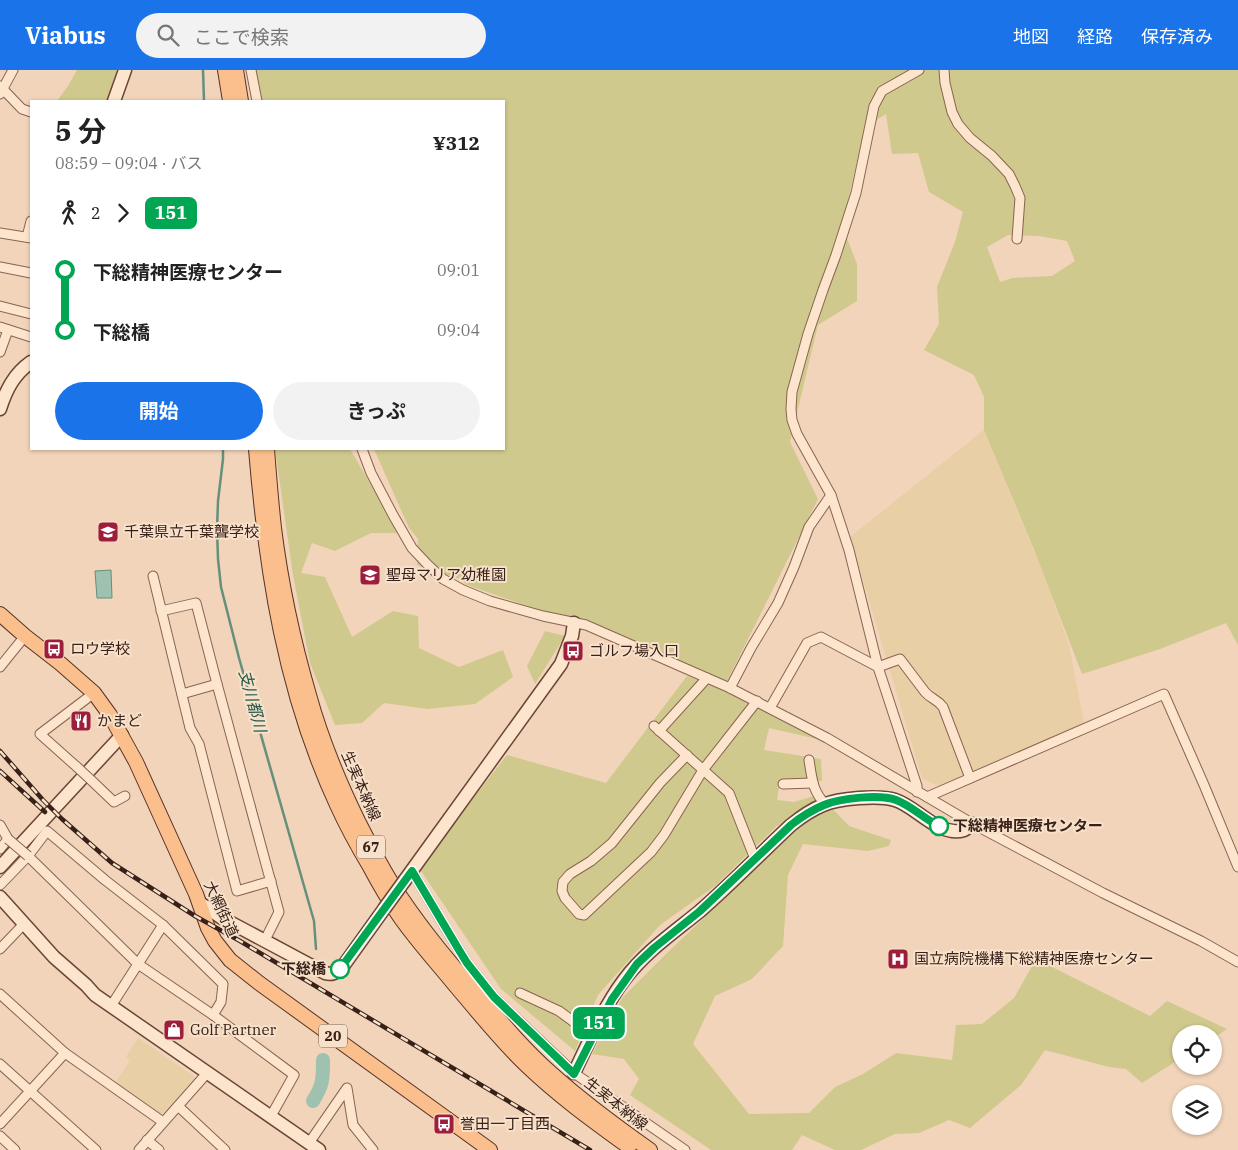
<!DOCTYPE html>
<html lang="ja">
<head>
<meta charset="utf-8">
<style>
	body { margin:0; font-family:"IBM Plex Serif","Noto Sans JP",serif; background:#f2f2f2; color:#222; height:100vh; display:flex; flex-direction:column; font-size:19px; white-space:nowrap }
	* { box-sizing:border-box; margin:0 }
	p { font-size:16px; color:#767676 }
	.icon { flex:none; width:28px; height:28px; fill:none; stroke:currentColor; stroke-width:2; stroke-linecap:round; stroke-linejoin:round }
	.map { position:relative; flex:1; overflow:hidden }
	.details { position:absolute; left:30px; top:30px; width:475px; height:350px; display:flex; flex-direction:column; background:#fff; border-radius:0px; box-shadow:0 1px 4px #0004 }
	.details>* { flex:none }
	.badge { padding:0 10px; border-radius:8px; font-size:18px; line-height:32px }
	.fabs { position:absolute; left:1172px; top:955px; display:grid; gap:10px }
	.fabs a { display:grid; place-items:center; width:50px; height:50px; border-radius:50%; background:#fff; box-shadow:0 1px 4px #0004; font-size:25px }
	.map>.badge { position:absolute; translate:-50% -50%; box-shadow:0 0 0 2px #fff }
	.legs { display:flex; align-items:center; gap:8px; height:55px; padding:0 25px; font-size:16px }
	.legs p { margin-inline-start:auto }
	.overview { display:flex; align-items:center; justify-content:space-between; height:85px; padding:0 25px }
	h1 { font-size:28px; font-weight:700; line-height:38px }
	.action { display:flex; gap:10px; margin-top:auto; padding:10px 25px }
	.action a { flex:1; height:58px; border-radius:30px; background:#1a73e8; color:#fff; font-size:20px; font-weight:700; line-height:58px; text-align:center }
	.action a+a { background:#f2f2f2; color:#222 }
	ul { padding:0 25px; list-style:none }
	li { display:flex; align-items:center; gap:18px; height:60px; font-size:19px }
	li i { display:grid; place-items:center; width:8px; height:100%; margin:0 6px; background:currentColor }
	li i::after { content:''; width:12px; height:12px; margin:-6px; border:4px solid; border-radius:50%; background:#fff }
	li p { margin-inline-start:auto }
	li:first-child i { background:linear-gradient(#0000 50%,currentColor 0) }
	li:last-child i { background:linear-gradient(currentColor 50%,#0000 0) }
	header { display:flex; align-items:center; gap:30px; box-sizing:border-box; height:70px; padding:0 25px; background:#1a73e8; color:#fff }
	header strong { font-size:24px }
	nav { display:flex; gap:28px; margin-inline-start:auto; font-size:18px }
	.search { width:350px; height:45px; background:#f2f2f2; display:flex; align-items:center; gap:12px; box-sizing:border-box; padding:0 18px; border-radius:28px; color:#767676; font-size:19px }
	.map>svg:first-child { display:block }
</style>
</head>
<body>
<header>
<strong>Viabus</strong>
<div class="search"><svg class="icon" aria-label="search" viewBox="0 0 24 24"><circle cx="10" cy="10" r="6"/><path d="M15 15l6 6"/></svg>ここで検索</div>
<nav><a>地図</a><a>経路</a><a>保存済み</a></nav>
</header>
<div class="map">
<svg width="1238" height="1080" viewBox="0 0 1238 1080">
	<rect width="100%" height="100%" fill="#f1d4b9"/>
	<!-- farmland -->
	<g fill="#e8cfa6">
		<polygon points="984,360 1045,508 1069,575 1084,653 941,717 922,708 850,467"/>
		<polygon points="138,968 195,1007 165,1043 159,1043 115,1013 130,991 126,987"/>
	</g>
	<!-- green -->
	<g fill="#d0c98d" fill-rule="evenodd">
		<polygon points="77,0 121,0 110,31 57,31 68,16"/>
		<path d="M247,0H1238V575L1226,553L1160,579L1082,604L1033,477L984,360V327L974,305L924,280L939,254L937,217L955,172L963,142L929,122L918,83L892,84L886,44L865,57L848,130L846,166L857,194V231L818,255L790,372L818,429L727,611L542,541L467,515L460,509L417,495L418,469L409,458L374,379H504V31H258ZM1008,165L1039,166L1067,171L1075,191L1052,206L1012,208L1000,212L987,177Z"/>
		<polygon points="275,379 350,379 399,463 371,463 335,481 312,473 301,503 325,507 352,567 393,541 418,546 419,578 459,597 503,580 513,607 475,634 428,639 384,633 362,653 335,655 310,593 293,505"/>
		<polygon points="545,561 565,566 535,614 527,596"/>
		<polygon points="687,606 720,617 816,661 817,669 769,658 764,680 821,689 822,711 780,711 777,730 794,732 814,726 819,733 777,756 715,816 660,855 598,925 575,981 501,919 419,798 507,685 606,713"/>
		<polygon points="829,735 849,756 891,770 889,776 868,781 803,774 788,805 783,876 752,909 715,926 693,974 749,1044 809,1043 835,1017 863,1004 896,983 952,990 956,955 982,954 1014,928 1036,889 1150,946 1167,931 1227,959 1214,968 1214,964 1181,964 1181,988 1142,1013 1126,999 1109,997 1045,980 1021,1015 970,1058 949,1050 919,1063 895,1064 861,1080 835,1080 802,1065 792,1080 711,1080 630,1025 639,1009 624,989 592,984 622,928 668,882 708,844 768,780"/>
	</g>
	<!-- water -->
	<polygon fill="#9fc1af" stroke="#668f7c" points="111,500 112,528 97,528 95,501"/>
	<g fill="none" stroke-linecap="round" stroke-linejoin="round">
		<!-- stream -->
		<g stroke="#668f7c" stroke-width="2.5">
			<polyline points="203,0 204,31"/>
			<polyline points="223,379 223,389 218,431 217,459 218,489 221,517 239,588 314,851 316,879"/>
		</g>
		<!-- river -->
		<path stroke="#9fc1af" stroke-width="14" d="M313,1031C323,1015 323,1009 323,990"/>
		<!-- street casing -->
		<g stroke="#896453" stroke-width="11">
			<g id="street">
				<polyline points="251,0 257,31"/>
				<polyline points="944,0 945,13 952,42 958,54 970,68 992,86 1009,104 1015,116 1020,128 1017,169"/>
				<polyline points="0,16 22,39 31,42"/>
				<polyline points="0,24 13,0"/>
				<polyline points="0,163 31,168"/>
				<polyline points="27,167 31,151"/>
				<polyline points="0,197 31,203"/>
				<polyline points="0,236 31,244"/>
				<polyline points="0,257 31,267"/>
				<polyline points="0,282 8,260"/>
				<polyline points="362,379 371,403 393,445 412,478 428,495 443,509 463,520 490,531 543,546 586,555 730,618 827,668 973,754 1103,823 1201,871 1238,892"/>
				<polyline points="153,506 190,658 199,674 237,821 271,811"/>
				<polyline points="161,541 196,533 217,614 279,842 265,870"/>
				<polyline points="0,597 25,566"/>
				<polyline points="730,618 751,578 778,533 794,497 809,457 831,425"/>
				<polyline points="182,624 217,614"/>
				<path d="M770,638L807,573L821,567L878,597L900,589L925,622C931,629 937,629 943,637L970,708"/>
				<polyline points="654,656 729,723 755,789"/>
				<polyline points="659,661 707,608"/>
				<polyline points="687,685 660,713 612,773 591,791 570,804 563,812 562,821 565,828 579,844 584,845 651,782 664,765 703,700 757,631"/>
				<path d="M809,690C812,708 812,720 825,734"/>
				<polyline points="77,697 40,664 94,623"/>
				<polyline points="91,710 114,732 125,726"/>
				<polyline points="783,714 813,713"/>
				<polyline points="917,722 917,716 878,597 849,480 831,425 797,364 792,350 791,339 792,322 808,264 823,220 836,185 856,123 874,36 882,21 919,0"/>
				<polyline points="927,727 1164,624 1204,715 1238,797"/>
				<polyline points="0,755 8,769 0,779"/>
				<polyline points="28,786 138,894 213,945 294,1005 271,1046"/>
				<polyline points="412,801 451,867 467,893 494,927 574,1003 685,1080"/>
				<polyline points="0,815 28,786 47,761 105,810 163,855 223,914 221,932 213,945"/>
				<polyline points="0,879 20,858"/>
				<polyline points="520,923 559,941 593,966"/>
				<polyline points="0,924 65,983"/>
				<polyline points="111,936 163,855"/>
				<polyline points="0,994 96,1080"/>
				<polyline points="178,1036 225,1080"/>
				<polyline points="0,1054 65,983 163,1052"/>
				<polyline points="0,1066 15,1080"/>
				<polyline points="147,1070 159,1080"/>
				<polyline points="309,1073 347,1018 353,1055 373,1080"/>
				<polyline points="139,1080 208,1002"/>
			</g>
		</g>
		<!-- secondary casing -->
		<g stroke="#6b4536" stroke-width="15">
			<g id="secondary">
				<polyline points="114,31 125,0"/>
				<path d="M0,339C6,320 14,304 31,292"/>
				<polyline points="0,797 122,665"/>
				<polyline points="405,810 561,594 572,566 574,553"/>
				<polyline points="0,827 54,887 86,915 95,925 319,1080"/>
				<path d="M200,833L222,848L325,903C332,905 335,903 341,899L384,839"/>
				<path d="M574,1003C589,972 603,938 624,910C645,882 673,863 700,841C731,814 760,784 791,755C801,747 811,740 823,735C839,728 879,725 895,730C916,736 939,768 964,760C967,759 970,755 973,754"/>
			</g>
		</g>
		<!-- primary casing -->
		<g stroke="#563328" stroke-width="16">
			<g id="primary">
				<polyline points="225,0 230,31"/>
				<polyline points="236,0 241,31"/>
				<path d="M256,379C266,501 285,623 337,735C347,757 358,777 370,797C379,814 389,831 400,847C416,870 436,892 454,914C477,941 500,970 525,994C557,1025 593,1051 629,1077"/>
				<path d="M267,379C269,405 271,431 274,458C281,514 293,570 309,625C321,669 339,712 359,753C370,774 380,795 393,815C418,855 449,892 480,927C502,953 525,980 551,1003C582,1031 616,1056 650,1080"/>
				<polyline points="0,544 25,566 61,594 94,623 110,645 136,692 196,824 208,858 215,871 230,890 259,913 490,1080"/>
			</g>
		</g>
		<!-- street -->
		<use href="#street" stroke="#fce4cd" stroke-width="9"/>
		<!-- secondary -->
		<use href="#secondary" stroke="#fce4cd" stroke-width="12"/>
		<!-- primary -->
		<use href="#primary" stroke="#fabf8c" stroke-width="14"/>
		<!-- rail casing -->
		<g stroke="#372119" stroke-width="4.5">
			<g id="rail">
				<polyline points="0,681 43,730 62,749 112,793 195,846 240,871 590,1080"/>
				<polyline points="0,701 45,742"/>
			</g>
		</g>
		<!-- rail -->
		<use href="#rail" stroke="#f8e1ca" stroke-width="2.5" stroke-dasharray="8" stroke-linecap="butt"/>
		<!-- street-bridge casing -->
		<g stroke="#896453" stroke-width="11" stroke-linecap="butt">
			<g id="street-bridge">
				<polyline points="77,697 91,710"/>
				<polyline points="8,769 28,786"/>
			</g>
		</g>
		<!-- secondary-bridge casing -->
		<g stroke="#6b4536" stroke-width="15" stroke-linecap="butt">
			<polyline id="secondary-bridge" points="384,839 405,810"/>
		</g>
		<!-- street-bridge -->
		<use href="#street-bridge" stroke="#fce4cd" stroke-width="9"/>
		<!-- secondary-bridge -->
		<use href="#secondary-bridge" stroke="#fce4cd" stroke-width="12"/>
	</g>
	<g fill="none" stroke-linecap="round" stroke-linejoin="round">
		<!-- line-1 casing -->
		<g stroke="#fff" stroke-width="11">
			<path id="line-1" d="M340,899L412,801L459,880L467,893L494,927L574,1004L612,929L637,894L654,878L700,841L791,755C801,747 812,740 824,735C840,728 880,724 896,730C912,736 924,749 939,756"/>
		</g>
		<!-- line-1 -->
		<use href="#line-1" stroke="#00a651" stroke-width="8"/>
	</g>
	<!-- icons -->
	<defs>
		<g id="school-square" transform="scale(1.125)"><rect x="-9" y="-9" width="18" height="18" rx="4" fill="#9d1e3b" stroke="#f8e1ca"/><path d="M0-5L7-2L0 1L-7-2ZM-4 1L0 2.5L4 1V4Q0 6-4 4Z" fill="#fff"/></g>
		<g id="bus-square" transform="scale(1.125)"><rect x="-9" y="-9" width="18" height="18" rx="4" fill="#9d1e3b" stroke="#f8e1ca"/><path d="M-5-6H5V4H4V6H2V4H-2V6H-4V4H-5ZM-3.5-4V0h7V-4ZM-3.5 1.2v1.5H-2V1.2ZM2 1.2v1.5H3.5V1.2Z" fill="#fff"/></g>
		<g id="restaurant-square" transform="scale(1.125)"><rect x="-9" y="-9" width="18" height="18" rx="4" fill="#9d1e3b" stroke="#f8e1ca"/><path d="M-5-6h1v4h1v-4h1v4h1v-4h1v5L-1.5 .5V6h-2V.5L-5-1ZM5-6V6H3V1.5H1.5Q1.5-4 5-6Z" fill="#fff"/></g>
		<g id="hospital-square" transform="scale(1.125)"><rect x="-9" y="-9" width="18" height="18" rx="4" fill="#9d1e3b" stroke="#f8e1ca"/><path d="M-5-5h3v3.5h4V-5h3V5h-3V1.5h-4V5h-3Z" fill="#fff"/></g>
		<g id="shop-square" transform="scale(1.125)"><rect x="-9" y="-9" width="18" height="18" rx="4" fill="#9d1e3b" stroke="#f8e1ca"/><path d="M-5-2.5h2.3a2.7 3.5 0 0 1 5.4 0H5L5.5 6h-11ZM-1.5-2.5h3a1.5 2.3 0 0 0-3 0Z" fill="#fff"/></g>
	</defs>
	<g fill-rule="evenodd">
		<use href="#school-square" x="108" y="462"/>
		<use href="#school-square" x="370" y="505"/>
		<use href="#bus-square" x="54" y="579"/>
		<use href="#bus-square" x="573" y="581"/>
		<use href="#restaurant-square" x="81" y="651"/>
		<use href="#hospital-square" x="898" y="889"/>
		<use href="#shop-square" x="174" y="960"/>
		<use href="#bus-square" x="444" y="1054"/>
	</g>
	<!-- markers -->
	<g fill="#fff" stroke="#00a651" stroke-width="2.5">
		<circle cx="939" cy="756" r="9"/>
		<circle cx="340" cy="899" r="9"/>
	</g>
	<g text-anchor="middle" stroke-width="4" stroke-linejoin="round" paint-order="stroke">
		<!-- shield labels -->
		<g fill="#f8e1ca" stroke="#715b4e" stroke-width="1">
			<rect x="357" y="765.5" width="28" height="23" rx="4"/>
			<rect x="319" y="954.5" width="28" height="23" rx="4"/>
		</g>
		<g font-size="14" font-weight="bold" fill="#372119">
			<text x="371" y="782">67</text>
			<text x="333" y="971">20</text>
		</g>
		<!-- poi labels -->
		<g font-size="15" fill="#372119" stroke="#f8e1ca" text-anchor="start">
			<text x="124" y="467">千葉県立千葉聾学校</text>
			<text x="386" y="510">聖母マリア幼稚園</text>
			<text x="70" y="584">ロウ学校</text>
			<text x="589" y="586">ゴルフ場入口</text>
			<text x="97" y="656">かまど</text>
			<text x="914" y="894">国立病院機構下総精神医療センター</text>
			<text x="190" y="965">Golf Partner</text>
			<text x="460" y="1059">誉田一丁目西</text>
		</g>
		<!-- street labels -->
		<g font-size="15" fill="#372119" stroke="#f8e1ca">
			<text transform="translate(361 716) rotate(66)" y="5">生実本納線</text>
			<text transform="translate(221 839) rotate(65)" y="5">大網街道</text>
			<text transform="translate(616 1034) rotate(38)" y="5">生実本納線</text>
		</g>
		<!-- stop labels -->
		<g font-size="15" font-weight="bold" fill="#372119" stroke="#f8e1ca" text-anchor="start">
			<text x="953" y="761">下総精神医療センター</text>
			<text x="326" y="904" text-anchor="end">下総橋</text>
		</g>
		<!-- water labels -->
		<g font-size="16" font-style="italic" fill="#27584a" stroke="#f8e1ca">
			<text transform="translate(253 631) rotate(75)" y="6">支川都川</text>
		</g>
	</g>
</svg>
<div class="fabs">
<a><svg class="icon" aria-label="locate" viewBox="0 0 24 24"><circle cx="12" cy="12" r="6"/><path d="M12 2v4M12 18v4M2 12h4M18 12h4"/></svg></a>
<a><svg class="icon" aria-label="layers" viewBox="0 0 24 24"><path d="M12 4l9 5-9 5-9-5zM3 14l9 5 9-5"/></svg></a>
</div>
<b class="badge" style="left:599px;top:953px;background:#00a651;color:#fff">151</b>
<section class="details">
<div class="overview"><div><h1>5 分</h1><p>08:59 – 09:04 · バス</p></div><b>¥312</b></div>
<div class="legs"><svg class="icon" aria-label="walk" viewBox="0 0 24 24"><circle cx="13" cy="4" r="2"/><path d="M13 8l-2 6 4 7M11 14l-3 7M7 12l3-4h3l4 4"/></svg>2<svg class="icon" aria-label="forward" viewBox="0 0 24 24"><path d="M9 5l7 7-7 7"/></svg><b class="badge" style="background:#00a651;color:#fff">151</b></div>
<ul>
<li><i style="color:#00a651"></i><b>下総精神医療センター</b><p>09:01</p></li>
<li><i style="color:#00a651"></i><b>下総橋</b><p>09:04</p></li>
</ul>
<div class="action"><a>開始</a><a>きっぷ</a></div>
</section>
</div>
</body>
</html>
